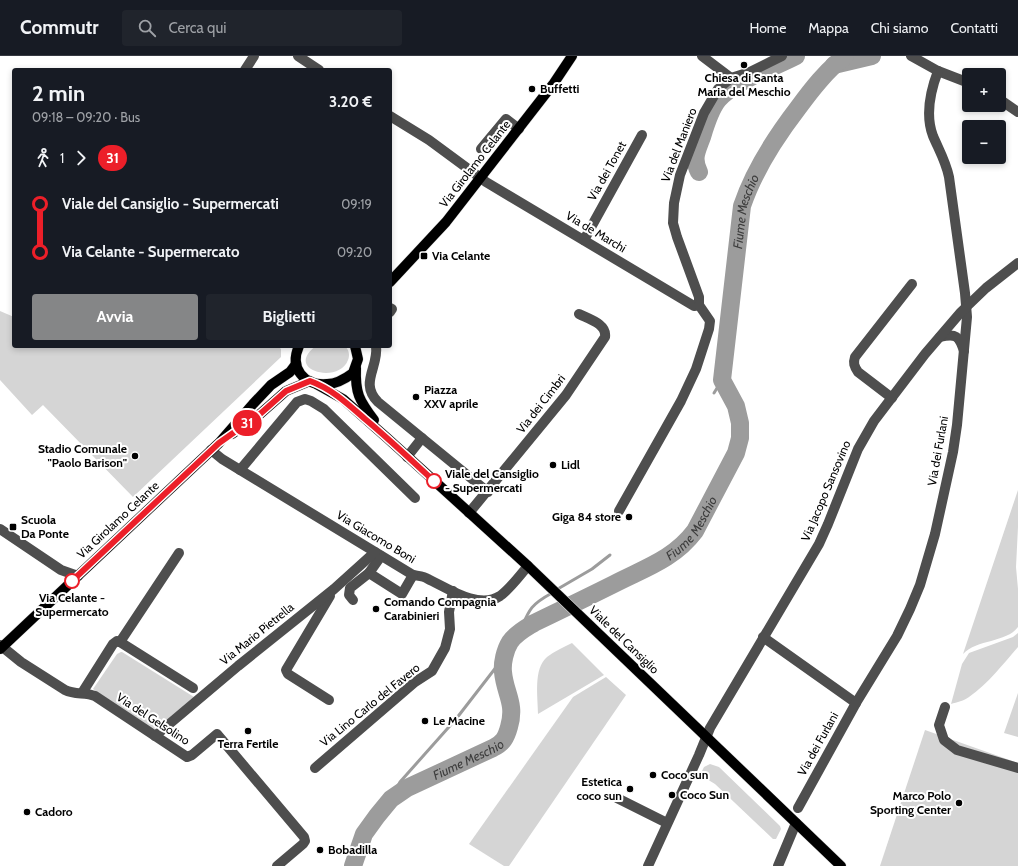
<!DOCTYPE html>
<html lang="it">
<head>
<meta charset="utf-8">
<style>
	body { margin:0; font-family:Cabin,sans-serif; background:#20242c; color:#f1f3f6; height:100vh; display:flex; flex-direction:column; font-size:15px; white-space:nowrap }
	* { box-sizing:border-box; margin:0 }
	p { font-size:13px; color:#9ea1a6 }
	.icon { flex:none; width:22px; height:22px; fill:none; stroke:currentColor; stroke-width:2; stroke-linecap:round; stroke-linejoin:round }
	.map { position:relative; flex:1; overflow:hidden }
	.details { position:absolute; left:12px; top:12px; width:380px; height:280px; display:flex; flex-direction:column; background:#171b24; border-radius:4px; box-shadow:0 2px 6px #0003 }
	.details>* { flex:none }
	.badge { padding:0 8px; border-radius:13px; font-size:14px; line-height:26px }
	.buttons { position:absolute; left:962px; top:12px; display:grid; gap:8px }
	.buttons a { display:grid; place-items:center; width:44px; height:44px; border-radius:4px; background:#171b24; box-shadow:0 2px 6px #0003; font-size:20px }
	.map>.badge { position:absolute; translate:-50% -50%; box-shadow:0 0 0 2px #fff }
	.legs { display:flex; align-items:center; gap:6px; height:44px; padding:0 20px; font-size:13px }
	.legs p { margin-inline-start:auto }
	.head { display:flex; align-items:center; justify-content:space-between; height:68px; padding:0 20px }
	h1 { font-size:22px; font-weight:700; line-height:30px }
	.action { display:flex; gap:8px; margin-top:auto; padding:8px 20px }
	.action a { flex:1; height:46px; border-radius:4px; background:#858687; color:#fff; font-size:16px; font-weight:700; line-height:46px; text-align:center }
	.action a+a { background:#20242c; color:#f1f3f6 }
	ul { padding:0 20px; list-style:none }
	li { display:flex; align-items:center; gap:14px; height:48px; font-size:15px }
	li i { display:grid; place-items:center; width:6px; height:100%; margin:0 5px; background:currentColor }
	li i::after { content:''; width:10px; height:10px; margin:-5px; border:3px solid; border-radius:50%; background:#171b24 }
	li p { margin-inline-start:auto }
	li:first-child i { background:linear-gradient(#0000 50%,currentColor 0) }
	li:last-child i { background:linear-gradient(currentColor 50%,#0000 0) }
	header { display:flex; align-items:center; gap:24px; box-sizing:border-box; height:56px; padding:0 20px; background:#171b24; border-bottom:1px solid #363941 }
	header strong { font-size:19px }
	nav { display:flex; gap:22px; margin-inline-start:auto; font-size:14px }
	.search { width:280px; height:36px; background:#20242c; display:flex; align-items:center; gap:10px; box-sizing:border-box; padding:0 14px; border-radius:4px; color:#9ea1a6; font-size:15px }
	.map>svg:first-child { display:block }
</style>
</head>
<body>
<header>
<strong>Commutr</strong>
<div class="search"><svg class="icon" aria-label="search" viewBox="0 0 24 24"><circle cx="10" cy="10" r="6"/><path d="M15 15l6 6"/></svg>Cerca qui</div>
<nav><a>Home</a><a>Mappa</a><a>Chi siamo</a><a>Contatti</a></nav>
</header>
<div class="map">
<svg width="1018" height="810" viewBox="0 0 1018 810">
	<rect width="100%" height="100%" fill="#fff"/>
	<!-- green -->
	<g fill="#d5d5d5">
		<polygon points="0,255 14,261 14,290 278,290 281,293 281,301 133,441 43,349 32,359 0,324"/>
		<path d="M316,290H345C349,294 350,299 348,304C339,329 283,314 316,290Z"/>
		<path d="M1018,434V471L1016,511L1018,533V571C1006,587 977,583 963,598Z"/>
		<path d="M1018,577V591C1003,608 988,628 969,641C964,645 957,646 951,648L962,608L969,597L1013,581Z"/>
		<path d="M572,587L604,619L538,658C538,641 533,613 547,601C555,595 564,591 572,587Z"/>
		<polygon points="121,596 122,596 194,641 157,672 154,673 148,671 93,633 117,598"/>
		<polygon points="606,621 626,639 509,810 504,810 469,788 573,641"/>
		<polygon points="1018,637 1018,681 1004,677"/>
		<polygon points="925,674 1018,707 1018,810 880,810"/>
		<polygon points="710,708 719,711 780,770 781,773 776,783 773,783 715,728 700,719 704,711"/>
	</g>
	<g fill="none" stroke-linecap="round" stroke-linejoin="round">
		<!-- stream -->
		<g stroke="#9c9c9c" stroke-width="3">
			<polyline points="714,337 722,324"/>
			<polyline points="556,534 592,513 610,499"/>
			<path d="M520,575C529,554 530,549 552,537"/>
			<polyline points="391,743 400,726 456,663 504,601"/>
		</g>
		<!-- river -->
		<g stroke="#9c9c9c" stroke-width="18">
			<polyline points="834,9 872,0"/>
			<path d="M699,116C692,102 697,95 702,81C706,68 710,54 718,44C732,26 775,11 796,0"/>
			<path id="s1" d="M353,810L364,778L377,760L391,743L407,732L493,692C503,687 506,682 509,671C516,647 505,638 503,616C502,607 505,594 510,586C516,577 526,572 534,567C561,554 588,541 614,528C645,512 674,503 695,475L736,397L740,382V367L736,350L722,324L742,150C754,114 775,82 798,52C812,33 826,15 845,0"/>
		</g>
		<!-- major casing -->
		<g stroke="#dbdbdb" stroke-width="11">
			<g id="major">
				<polyline points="390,226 446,166 554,27 572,0"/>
				<path d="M299,290C289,312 304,330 327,328C337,328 345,323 353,317L358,303L355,290"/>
				<path d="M356,312C355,337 359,344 374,364"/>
				<polyline points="316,328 343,343 386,381 528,510 841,810"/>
				<polyline points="232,378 260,358 286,335 310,325"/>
				<polyline points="0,593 219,387 253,348 271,329 290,316 296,308"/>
			</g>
		</g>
		<!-- minor -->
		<g stroke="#4e4e4e" stroke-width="10">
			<polyline points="298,0 319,14"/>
			<polyline points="702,0 731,22"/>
			<polyline points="911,0 938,15 969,27"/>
			<polyline points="245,14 254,0"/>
			<polyline points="999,43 1018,56"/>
			<polyline points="390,60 429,84 486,126 694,250 699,249"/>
			<polyline points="481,93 506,63 519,73"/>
			<polyline points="584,184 642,79"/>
			<polyline points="699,249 699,241 677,181 673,167 674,147 680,119 704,57 718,33 731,22 750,16 782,0"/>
			<polyline points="390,252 392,253 390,256"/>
			<path d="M940,281C956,277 959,280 964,295"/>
			<path d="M376,290C379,311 359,327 378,346L422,382L407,401"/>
			<path d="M892,342L858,316C854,310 853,307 855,301L912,228"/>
			<polyline points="422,382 488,436"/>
			<path d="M211,394L222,403L413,519C418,520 424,520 428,523C447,532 479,554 500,540C510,533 520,519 528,510"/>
			<polyline points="240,414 297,346 305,343 311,345 324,353 415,442"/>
			<polyline points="619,455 681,345 696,313 709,273 710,265 699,249"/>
			<path d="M469,457L566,339L605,281C607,268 589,263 579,258"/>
			<polyline points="0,473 61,514 78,520"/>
			<polyline points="369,517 402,538 413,519"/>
			<polyline points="353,544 349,539 350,532 369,517 381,500"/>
			<polyline points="763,581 856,647"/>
			<polyline points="120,586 179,497"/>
			<path d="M0,589L21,606L65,634C75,639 85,636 95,640L184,699L187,701L192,699L217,678L304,781L305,785L303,788L277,810"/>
			<polyline points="82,637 113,588 117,585 120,586 193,632"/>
			<polyline points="329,644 288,618 286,614 330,540"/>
			<polyline points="945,651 939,669 944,684 957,694 1018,712"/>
			<polyline points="155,680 238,610 334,533 375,496"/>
			<polyline points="315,712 415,626 432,615 445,592 450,573 449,556 453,535"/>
			<polyline points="617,742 667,767"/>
			<path d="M798,752L856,647L897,580L910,553L920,529L935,478L953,396L957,369L967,261L965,237L949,121C946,106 939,94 933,80C925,59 930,36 938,15"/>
			<polyline points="648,810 699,699 710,672 819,488 828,468 858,393 874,365 925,298 961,256 986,232 1018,207"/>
			<polyline points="778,810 796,767"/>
		</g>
		<!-- major -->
		<use href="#major" stroke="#000" stroke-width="10"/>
	</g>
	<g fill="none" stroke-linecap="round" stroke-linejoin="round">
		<!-- line-1 casing -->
		<g stroke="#fff" stroke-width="9">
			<path id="line-1" d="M72,525L219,387L260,358L286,335L310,325C332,333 348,348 365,363C389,383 411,404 434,425"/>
		</g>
		<!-- line-1 -->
		<use href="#line-1" stroke="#ec1f29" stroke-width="6"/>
	</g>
	<!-- markers -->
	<g fill="#000" stroke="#fff" stroke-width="1.5">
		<circle cx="744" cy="9" r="4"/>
		<circle cx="532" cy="33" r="4"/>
		<rect x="420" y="196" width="8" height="8" rx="2"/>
		<circle cx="416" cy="341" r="4"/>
		<circle cx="135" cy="400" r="4"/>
		<circle cx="553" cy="409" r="4"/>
		<circle cx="629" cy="461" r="4"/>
		<rect x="9" y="467" width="8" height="8" rx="2"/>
		<circle cx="376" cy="553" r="4"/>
		<circle cx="425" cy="665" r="4"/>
		<circle cx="248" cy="675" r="4"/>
		<circle cx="653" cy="719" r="4"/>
		<circle cx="630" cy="733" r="4"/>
		<circle cx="672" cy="739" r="4"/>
		<circle cx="959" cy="747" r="4"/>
		<circle cx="27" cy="756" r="4"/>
		<circle cx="320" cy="794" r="4"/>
	</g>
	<g fill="#fff" stroke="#ec1f29" stroke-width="2">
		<circle cx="434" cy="425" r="7"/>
		<circle cx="72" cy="525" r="7"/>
	</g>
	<g text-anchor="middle" stroke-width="4" stroke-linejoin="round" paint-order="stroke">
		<!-- poi labels -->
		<g font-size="12" font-weight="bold" fill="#000" stroke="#fff" text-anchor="start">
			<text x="744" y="26" text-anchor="middle">Chiesa di Santa<tspan x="744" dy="14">Maria del Meschio</tspan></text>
			<text x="540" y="37">Buffetti</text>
			<text x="432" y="204">Via Celante</text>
			<text x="424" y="338">Piazza<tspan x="424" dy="14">XXV aprile</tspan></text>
			<text x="127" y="397" text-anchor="end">Stadio Comunale<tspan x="127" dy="14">"Paolo Barison"</tspan></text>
			<text x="561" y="413">Lidl</text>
			<text x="621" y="465" text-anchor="end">Giga 84 store</text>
			<text x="21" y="468">Scuola<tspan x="21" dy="14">Da Ponte</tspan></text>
			<text x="384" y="550">Comando Compagnia<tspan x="384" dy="14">Carabinieri</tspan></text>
			<text x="433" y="669">Le Macine</text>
			<text x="248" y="692" text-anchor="middle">Terra Fertile</text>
			<text x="661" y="723">Coco sun</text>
			<text x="622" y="730" text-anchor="end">Estetica<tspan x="622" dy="14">coco sun</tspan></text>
			<text x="680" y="743">Coco Sun</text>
			<text x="951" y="744" text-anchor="end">Marco Polo<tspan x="951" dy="14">Sporting Center</tspan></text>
			<text x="35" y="760">Cadoro</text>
			<text x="328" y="798">Bobadilla</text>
		</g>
		<!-- street labels -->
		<g font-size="12" fill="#000" stroke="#fff">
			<text transform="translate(679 89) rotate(-69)" y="4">Via del Maniero</text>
			<text transform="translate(475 108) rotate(-52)" y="4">Via Girolamo Celante</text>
			<text transform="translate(607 115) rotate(-61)" y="4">Via dei Tonet</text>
			<text transform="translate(596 176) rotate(31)" y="4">Via de Marchi</text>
			<text transform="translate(541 348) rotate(-52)" y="4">Via dei Cimbri</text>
			<text transform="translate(938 395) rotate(-80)" y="4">Via dei Furlani</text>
			<text transform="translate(826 435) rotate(-67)" y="4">Via Jacopo Sansovino</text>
			<text transform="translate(118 464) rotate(-43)" y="4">Via Girolamo Celante</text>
			<text transform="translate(376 481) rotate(31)" y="4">Via Giacomo Boni</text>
			<text transform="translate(257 578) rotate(-39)" y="4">Via Mario Pietrella</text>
			<text transform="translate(624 584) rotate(44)" y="4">Viale del Cansiglio</text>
			<text transform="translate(370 649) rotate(-39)" y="4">Via Lino Carlo del Favero</text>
			<text transform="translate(153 663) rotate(33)" y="4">Via del Gelsolino</text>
			<text transform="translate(818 688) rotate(-61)" y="4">Via dei Furlani</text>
		</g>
		<!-- stop labels -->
		<g font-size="12" font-weight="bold" fill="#000" stroke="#fff" text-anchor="start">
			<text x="445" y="422">Viale del Cansiglio<tspan x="445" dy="14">- Supermercati</tspan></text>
			<text x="72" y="546" text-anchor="middle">Via Celante -<tspan x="72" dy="14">Supermercato</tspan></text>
		</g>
		<!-- water labels -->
		<g font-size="13" font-style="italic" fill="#3d3d3d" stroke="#fff">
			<text dy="5" stroke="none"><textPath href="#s1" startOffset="861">Fiume Meschio</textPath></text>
			<text dy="5" stroke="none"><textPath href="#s1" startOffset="525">Fiume Meschio</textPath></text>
			<text dy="5" stroke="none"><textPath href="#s1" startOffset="165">Fiume Meschio</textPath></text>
		</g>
	</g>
</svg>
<div class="buttons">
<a>+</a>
<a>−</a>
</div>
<b class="badge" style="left:247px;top:367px;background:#ec1f29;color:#fff">31</b>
<section class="details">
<div class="head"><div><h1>2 min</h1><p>09:18 – 09:20 · Bus</p></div><b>3.20 €</b></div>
<div class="legs"><svg class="icon" aria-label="walk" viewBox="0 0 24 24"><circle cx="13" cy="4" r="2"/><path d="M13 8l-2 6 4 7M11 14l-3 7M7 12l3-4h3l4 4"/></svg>1<svg class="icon" aria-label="forward" viewBox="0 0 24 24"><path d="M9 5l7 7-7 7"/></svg><b class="badge" style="background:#ec1f29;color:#fff">31</b></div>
<ul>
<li><i style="color:#ec1f29"></i><b>Viale del Cansiglio - Supermercati</b><p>09:19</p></li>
<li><i style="color:#ec1f29"></i><b>Via Celante - Supermercato</b><p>09:20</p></li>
</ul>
<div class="action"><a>Avvia</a><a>Biglietti</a></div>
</section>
</div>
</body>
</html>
